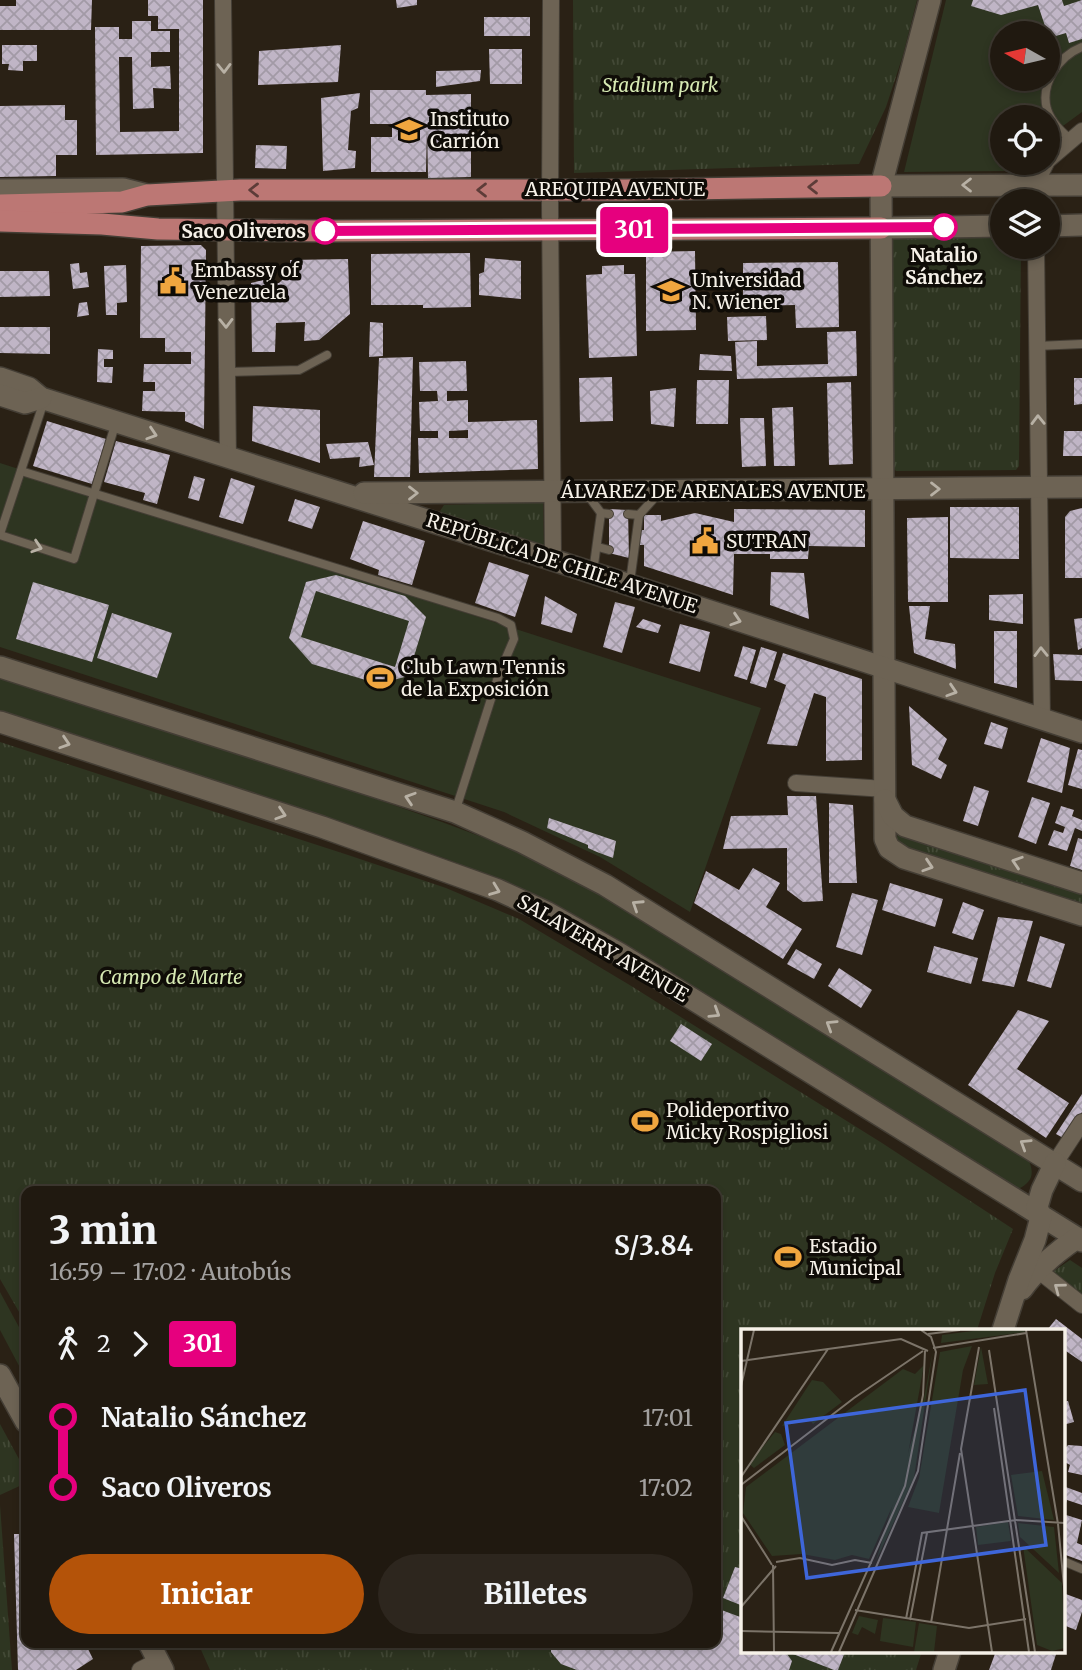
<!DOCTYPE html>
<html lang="es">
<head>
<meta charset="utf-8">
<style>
	body { margin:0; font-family:Merriweather,serif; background:#2d261e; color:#f1f3f6; height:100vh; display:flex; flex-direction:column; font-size:26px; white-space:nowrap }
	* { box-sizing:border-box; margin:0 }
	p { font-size:23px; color:#a2a09f }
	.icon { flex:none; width:38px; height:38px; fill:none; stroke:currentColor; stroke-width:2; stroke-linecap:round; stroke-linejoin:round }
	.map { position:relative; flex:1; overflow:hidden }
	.details { position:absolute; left:21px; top:1186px; width:700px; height:462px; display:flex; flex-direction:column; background:#201910; border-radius:14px; box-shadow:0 4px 10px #0003,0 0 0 2px #3d3830 }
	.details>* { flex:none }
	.badge { padding:0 14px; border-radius:5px; font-size:24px; line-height:46px }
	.needle { width:46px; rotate:278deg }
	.tools { position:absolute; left:990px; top:21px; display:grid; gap:14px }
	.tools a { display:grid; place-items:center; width:70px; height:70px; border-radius:50%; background:#201910; box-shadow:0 4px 10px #0003,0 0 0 2px #3d3830; font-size:35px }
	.map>.badge { position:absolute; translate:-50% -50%; box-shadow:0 0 0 4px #fff }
	.legs { display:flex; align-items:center; gap:10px; height:77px; padding:0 28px; font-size:23px }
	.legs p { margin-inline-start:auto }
	.summary { display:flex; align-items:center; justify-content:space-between; height:119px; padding:0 28px }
	h1 { font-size:38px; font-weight:800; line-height:52px }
	.primary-button { display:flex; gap:14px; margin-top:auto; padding:14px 28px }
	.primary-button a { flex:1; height:80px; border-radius:42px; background:#b45309; color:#fff; font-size:28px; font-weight:800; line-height:80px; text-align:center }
	.primary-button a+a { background:#2d261e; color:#f1f3f6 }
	ul { padding:0 28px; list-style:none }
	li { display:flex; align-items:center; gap:24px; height:70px; font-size:26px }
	li i { display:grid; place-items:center; width:10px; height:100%; margin:0 9px; background:currentColor }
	li i::after { content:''; width:18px; height:18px; margin:-9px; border:5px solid; border-radius:50%; background:#201910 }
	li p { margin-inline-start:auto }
	li:first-child i { background:linear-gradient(#0000 50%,currentColor 0) }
	li:last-child i { background:linear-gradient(currentColor 50%,#0000 0) }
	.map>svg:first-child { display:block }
</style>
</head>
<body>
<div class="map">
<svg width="1082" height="1670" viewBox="0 0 1082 1670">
	<defs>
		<pattern id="park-tufts" width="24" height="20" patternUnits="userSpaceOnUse" patternTransform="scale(1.75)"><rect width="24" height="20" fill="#2e3521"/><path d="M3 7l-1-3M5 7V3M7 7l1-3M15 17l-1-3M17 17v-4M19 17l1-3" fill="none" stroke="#434936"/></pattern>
		<pattern id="building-cross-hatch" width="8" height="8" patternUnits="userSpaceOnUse" patternTransform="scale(1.75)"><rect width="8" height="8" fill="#c0b5c6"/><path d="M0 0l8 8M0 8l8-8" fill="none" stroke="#a29aa6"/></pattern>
	</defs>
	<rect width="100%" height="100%" fill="#2a2115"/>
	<!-- green -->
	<g fill="#2e3521" fill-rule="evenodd">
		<path d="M946,0H1082V112L1048,137V117H1003V163H1015L1004,171L904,172ZM1003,33H1048V79H1003Z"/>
		<polygon points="0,463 761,708 690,912 600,857 504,812 0,647"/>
		<path d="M0,677L339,786L442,822L498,843L546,865L603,896L1029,1161C1035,1175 1031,1183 1018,1189L495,878L444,858L0,711Z"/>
		<polygon points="0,1292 26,1340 26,1379 0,1330"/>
	</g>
	<!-- park -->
	<g fill="url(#park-tufts)">
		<polygon points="573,0 917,0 903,55 886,107 859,164 574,173"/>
		<polygon points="891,232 1003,232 1003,247 1021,247 1019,466 1016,470 896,471 892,467"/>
		<polygon points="543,502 544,548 444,518 440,511 444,505"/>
		<polygon points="0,742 348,855 446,888 519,919 628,984 882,1143 1013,1229 995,1273 977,1330 743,1330 743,1651 922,1651 916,1670 210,1670 198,1643 716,1643 716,1192 26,1192 26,1324 0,1279"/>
		<polygon points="900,833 1082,888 1082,911 900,853 896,843 897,836"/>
		<polygon points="1070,1260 1082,1268 1082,1299 1048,1275"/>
		<polygon points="0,1424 26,1472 26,1483 0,1495"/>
		<polygon points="0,1505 12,1670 0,1670"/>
	</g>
	<!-- building -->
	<g fill="url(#building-cross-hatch)" fill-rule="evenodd">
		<polygon points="16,0 92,0 91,30 0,30 0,6 16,6"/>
		<polygon points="148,0 203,0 203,153 96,155 95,27 119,27 119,39 132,39 132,21 151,21 151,31 170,31 170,52 151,52 151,67 170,66 171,89 153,88 154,108 133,109 132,57 119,57 120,132 179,131 179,29 158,29 158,16 148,16"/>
		<polygon points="396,0 417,0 417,5 397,8"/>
		<polygon points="973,0 1062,0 1064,6 1082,0 1082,39 1069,43 1066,33 1049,38 1038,5 1001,15 971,6"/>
		<rect x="484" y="17" width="46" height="19"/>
		<polygon points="2,45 37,45 37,61 23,61 23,71 8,70 9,64 2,64"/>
		<polygon points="341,45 338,82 258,85 259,51"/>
		<polygon points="489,49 522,49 522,84 490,84"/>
		<polygon points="481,70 480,81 436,87 436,71"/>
		<polygon points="370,90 426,90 426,95 471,94 471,177 428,178 427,128 426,172 371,172 371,137 392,137 392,124 370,124"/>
		<polygon points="360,93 358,108 351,111 348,150 356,151 355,168 323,171 321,98"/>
		<polygon points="65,105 65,120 77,120 77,155 56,155 56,176 0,177 0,106"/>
		<polygon points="256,145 287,146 286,169 255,168"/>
		<polygon points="201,245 206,250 204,429 185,421 185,412 142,411 143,391 155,391 155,382 143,382 144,364 191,364 191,352 165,352 165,338 140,338 141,246"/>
		<polygon points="695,251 696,330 646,331 646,252"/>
		<polygon points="470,253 471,307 423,308 423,305 371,305 371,254"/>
		<polygon points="485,258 521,261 521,299 479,295 479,274 484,272"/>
		<polygon points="348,259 350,314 319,340 304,341 305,322 276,323 275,352 252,352 251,283 271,278 271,283 279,283 290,272 290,260"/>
		<polygon points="838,262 839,327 796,328 795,305 743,306 743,263"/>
		<polygon points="79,263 80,273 87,272 89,287 73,289 70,264"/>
		<polygon points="126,265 127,302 117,303 117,315 106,315 104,266"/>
		<polygon points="624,265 624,274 635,274 637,356 589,358 586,275 602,274 602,266"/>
		<polygon points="0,271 49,271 50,296 0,297"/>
		<polygon points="87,302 89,315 77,317 79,303"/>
		<polygon points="766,316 767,340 728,341 727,317"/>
		<polygon points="370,322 383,323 383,356 369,357"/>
		<polygon points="0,327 50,327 50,354 0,353"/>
		<polygon points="856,331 857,376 737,379 735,342 757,341 757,366 828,364 827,332"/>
		<polygon points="98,349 113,350 113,359 104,359 104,367 113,367 112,383 97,382"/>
		<polygon points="700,354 731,356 732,371 699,370"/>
		<polygon points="413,357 410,477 374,477 379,358"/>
		<path d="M466,361L467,391H447V401L468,400V422L537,420L538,469L419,473L418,438H438V431H420L419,402L438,401L437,391H420L419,362ZM468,430V438H449V431Z"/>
		<polygon points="612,377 613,421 580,422 579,378"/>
		<polygon points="1074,378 1082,378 1082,404 1074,405"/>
		<polygon points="697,380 729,380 728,424 696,424"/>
		<polygon points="851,382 853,464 829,465 827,383"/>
		<polygon points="676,388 674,427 651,424 650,391"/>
		<polygon points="253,406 320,410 320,463 252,441"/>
		<polygon points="793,407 795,466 774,466 772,408"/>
		<polygon points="740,418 764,418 766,466 742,467"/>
		<polygon points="47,421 106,439 92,484 33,466"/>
		<polygon points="1064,431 1082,431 1082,456 1063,456"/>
		<polygon points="116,441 170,455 157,504 143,500 145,493 104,482"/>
		<polygon points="368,442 374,465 359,467 360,457 330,459 326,444"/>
		<polygon points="194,476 205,479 199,501 188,498"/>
		<polygon points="231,478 255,486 243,524 219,517"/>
		<polygon points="295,499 320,507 312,529 288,521"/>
		<polygon points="950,507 1019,507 1019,559 950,558"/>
		<polygon points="1082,508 1082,578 1065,578 1065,517 1070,511"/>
		<polygon points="609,509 628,510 629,558 609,553"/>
		<polygon points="734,509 865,510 865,547 809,546 808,559 770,559 770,554 734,554 733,595 644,566 644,545 639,545 639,530 644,530 644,515 661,515 661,521 695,513 734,522"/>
		<polygon points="948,517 948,602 908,602 907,518"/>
		<polygon points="363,521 425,541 412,585 378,575 379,570 350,559"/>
		<polygon points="489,562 529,575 515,617 475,603"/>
		<polygon points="771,572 804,573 809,619 770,605"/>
		<path d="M336,575L405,596L426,617L408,676L379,684L312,664L289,638L306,582ZM316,591L409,621L395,667L301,637Z"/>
		<polygon points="33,582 109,605 92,662 16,639"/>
		<polygon points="1023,594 1023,624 989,620 989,595"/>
		<polygon points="545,596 577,614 572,633 541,624"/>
		<polygon points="615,602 635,607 622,653 603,647"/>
		<polygon points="909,606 930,606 925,639 955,644 956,669 914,653"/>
		<polygon points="112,613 172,633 157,678 97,658"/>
		<polygon points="1082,618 1082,648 1078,650 1074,619"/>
		<polygon points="643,619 661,625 658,633 636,627"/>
		<polygon points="680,624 710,632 700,672 669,663"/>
		<polygon points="994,631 1017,631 1017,688 994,683"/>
		<polygon points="743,646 756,650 747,680 734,676"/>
		<polygon points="761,647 777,652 766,688 750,683"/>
		<polygon points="783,653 862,679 862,760 826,761 826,697 814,693 797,746 767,744 786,685 774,680"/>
		<polygon points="1053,654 1082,655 1082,681 1055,680"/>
		<polygon points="909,706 947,739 938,759 947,765 941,779 912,765"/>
		<polygon points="991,722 1008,728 1002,749 984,744"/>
		<polygon points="1041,738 1070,748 1062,793 1027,782"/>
		<polygon points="1078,749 1082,750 1082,789 1068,785"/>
		<polygon points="974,786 989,791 978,826 963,821"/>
		<polygon points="787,796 816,796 823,901 803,902 787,890 787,848 723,849 731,816 788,815"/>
		<polygon points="1032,797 1050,803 1036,844 1018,837"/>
		<polygon points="829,803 853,805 857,883 829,883"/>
		<polygon points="1061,806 1074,810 1072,816 1082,820 1082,831 1075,828 1067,851 1048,845 1054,830 1063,833 1065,827 1055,823"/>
		<polygon points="549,818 616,841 613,858 597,852 588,848 588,845 547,828"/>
		<polygon points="1078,838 1082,839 1082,870 1070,866"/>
		<polygon points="753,868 780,883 766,907 802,929 783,959 694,903 706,871 739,890"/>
		<polygon points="890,883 943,899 935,927 882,910"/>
		<polygon points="852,893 878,900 862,955 836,947"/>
		<polygon points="963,902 984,910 973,940 952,933"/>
		<polygon points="998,917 1033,921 1014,987 982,981"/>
		<polygon points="1040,936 1065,944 1051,988 1027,981"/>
		<polygon points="934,946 978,958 971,984 927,972"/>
		<polygon points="796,949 822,964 814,979 787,964"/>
		<polygon points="839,968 872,990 861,1008 828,986"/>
		<polygon points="1018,1010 1049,1021 1017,1069 1069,1103 1046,1138 968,1085"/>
		<polygon points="681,1024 712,1044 701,1061 670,1041"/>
		<polygon points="1082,1094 1082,1112 1065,1139 1056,1134"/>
		<polygon points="1056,1319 1082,1339 1082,1362 1063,1349 1063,1330 1047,1330"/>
		<polygon points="1068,1401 1074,1422 1063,1425 1063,1402"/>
		<polygon points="1068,1445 1082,1446 1082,1475 1068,1472 1070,1465 1063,1461 1063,1451"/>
		<polygon points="1063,1486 1082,1493 1082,1505 1067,1500 1063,1512"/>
		<polygon points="1063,1514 1082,1520 1077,1543 1082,1545 1082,1561 1063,1554"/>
		<polygon points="14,1534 26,1534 26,1643 85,1643 93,1659 76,1670 18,1670"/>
		<polygon points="735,1567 743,1569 743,1606 723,1598"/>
		<polygon points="1063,1593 1082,1600 1082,1612 1076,1630 1063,1625"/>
		<polygon points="716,1608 743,1618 743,1651 785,1651 792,1661 789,1670 577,1670 561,1664 551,1652 551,1643 716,1643"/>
		<polygon points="794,1651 842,1651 845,1652 838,1670 834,1670 793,1654"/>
		<polygon points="996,1651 1057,1651 1051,1670 989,1670"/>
	</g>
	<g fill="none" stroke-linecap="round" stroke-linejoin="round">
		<!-- lane casing -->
		<g stroke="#443e35" stroke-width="10">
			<g id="lane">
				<path d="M1071,140C1062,132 1051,122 1047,109C1040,84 1059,56 1082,47"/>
				<polyline points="1037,346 1082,344"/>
				<polyline points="227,372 299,370 327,355"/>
				<polyline points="21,471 498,618 511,625 514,639 499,674 455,812"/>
				<polyline points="587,494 601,513 609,514"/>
				<polyline points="628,514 639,515 658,494"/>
				<polyline points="0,534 44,401"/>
				<polyline points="0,535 74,559 116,422"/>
				<polyline points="598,547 609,550"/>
				<polyline points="593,572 601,513"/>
				<polyline points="630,582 639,515"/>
				<polyline points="1063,1561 1082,1569"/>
			</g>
		</g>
		<!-- street casing -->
		<g stroke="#443e35" stroke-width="18">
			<g id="street">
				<polyline points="223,0 228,459"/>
				<polyline points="551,0 550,206 553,560"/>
				<polyline points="1048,160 1082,131"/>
				<polyline points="1035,201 1035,185 1046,163"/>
				<polyline points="1036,247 1042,720"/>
				<polyline points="796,783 885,789"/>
				<polyline points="1055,1163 1082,1122"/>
				<polyline points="1029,1263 1082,1305"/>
				<polyline points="140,1670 158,1661"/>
			</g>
		</g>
		<!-- secondary casing -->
		<g stroke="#443e35" stroke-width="24">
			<g id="secondary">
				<polyline points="930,0 881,186 885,839 889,848 904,858 1082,915"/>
				<polyline points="881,186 1082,185"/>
				<polyline points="0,190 123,189 147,195"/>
				<polyline points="1048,226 1082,225"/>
				<polyline points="881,228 1003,226"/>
				<polyline points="0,378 29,388 41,398 553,560 1082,732"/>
				<polyline points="0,395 25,403 41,398"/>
				<polyline points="364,493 1082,487"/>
				<polyline points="0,667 455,812 522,842 605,885 1082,1181"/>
				<polyline points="0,722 322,827 498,890 546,912 620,954 1082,1241"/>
				<polyline points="885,800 893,816 905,826 1082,883"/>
				<path d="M1022,1289C1037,1268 1055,1253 1077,1238"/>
				<polyline points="1003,1330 1019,1280 1035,1240 1041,1217 1037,1207 1042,1190 1055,1163"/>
				<polyline points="0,1375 26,1422"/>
				<polyline points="149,1643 163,1670"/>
				<polyline points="944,1670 950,1651"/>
			</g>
		</g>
		<!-- primary casing -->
		<g stroke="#443e35" stroke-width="24">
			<g id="primary">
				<polyline points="0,205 122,202 147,195 240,190 626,190 881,186"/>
				<polyline points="0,221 102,224 158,229 324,231 881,228"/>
			</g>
		</g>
		<!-- lane -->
		<use href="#lane" stroke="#6d6354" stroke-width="8"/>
		<!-- street -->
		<use href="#street" stroke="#6d6354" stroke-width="16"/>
		<!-- secondary -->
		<use href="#secondary" stroke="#6d6354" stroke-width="21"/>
		<!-- primary -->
		<use href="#primary" stroke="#bc7774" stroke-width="21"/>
	</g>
	<!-- one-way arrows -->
	<defs><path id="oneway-chevron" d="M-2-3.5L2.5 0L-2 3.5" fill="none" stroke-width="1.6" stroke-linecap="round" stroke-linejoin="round" transform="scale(1.75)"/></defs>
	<g stroke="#b8b1a5">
		<use href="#oneway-chevron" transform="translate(224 68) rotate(89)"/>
		<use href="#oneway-chevron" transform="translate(967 185) rotate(180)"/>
		<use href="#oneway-chevron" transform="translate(226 323) rotate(89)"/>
		<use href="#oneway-chevron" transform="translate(1038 420) rotate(-91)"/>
		<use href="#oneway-chevron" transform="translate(152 434) rotate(18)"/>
		<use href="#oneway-chevron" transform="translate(935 489)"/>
		<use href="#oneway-chevron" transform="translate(413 493)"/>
		<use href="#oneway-chevron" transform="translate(37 547) rotate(18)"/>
		<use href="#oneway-chevron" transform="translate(736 620) rotate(18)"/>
		<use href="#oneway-chevron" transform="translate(1041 652) rotate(-91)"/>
		<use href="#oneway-chevron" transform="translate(952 691) rotate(18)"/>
		<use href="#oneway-chevron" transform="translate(65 743) rotate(18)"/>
		<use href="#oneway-chevron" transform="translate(410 798) rotate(-162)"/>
		<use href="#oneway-chevron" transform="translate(281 814) rotate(18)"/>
		<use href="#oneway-chevron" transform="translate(1017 862) rotate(-162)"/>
		<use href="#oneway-chevron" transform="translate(928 866) rotate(18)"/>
		<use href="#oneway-chevron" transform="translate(495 890) rotate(21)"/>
		<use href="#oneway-chevron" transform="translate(637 905) rotate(-147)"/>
		<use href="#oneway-chevron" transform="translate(715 1013) rotate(32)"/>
		<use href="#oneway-chevron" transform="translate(831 1025) rotate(-148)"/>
		<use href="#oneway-chevron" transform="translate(1025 1144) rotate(-148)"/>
		<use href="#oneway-chevron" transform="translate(1059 1288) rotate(-143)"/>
	</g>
	<g stroke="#5d3c38">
		<use href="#oneway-chevron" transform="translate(813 187) rotate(180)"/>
		<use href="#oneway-chevron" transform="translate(254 190) rotate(180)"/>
		<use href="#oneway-chevron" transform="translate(482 190) rotate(180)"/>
	</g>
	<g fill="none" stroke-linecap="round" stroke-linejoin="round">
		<!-- line-1 casing -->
		<g stroke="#fff" stroke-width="16">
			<polyline id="line-1" points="325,231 944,227"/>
		</g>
		<!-- line-1 -->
		<use href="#line-1" stroke="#e6007e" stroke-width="10"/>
	</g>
	<!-- icons -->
	<defs>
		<g id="university-bare" transform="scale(2.1)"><path d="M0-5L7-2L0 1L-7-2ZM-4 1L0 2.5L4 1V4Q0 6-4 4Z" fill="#f0a63f" stroke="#0f0c07" stroke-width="2.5" paint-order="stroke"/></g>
		<g id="civic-bare" transform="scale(2.1)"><path d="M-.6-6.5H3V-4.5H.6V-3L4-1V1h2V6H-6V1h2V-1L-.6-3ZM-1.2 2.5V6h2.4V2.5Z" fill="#f0a63f" stroke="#0f0c07" stroke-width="2.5" paint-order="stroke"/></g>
		<g id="stadium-bare" transform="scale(2.1)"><path d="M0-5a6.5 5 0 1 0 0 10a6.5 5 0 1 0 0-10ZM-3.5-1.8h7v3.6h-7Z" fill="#f0a63f" stroke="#0f0c07" stroke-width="2.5" paint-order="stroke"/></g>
	</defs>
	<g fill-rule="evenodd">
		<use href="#university-bare" x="409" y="130"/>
		<use href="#civic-bare" x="173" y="281"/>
		<use href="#university-bare" x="671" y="291"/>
		<use href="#civic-bare" x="705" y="541"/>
		<use href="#stadium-bare" x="380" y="678"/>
		<use href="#stadium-bare" x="645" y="1121"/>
		<use href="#stadium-bare" x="788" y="1257"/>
	</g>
	<!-- markers -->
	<g fill="#fff" stroke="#e6007e" stroke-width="3.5">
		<circle cx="944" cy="227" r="12"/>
		<circle cx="325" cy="231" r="12"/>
	</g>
	<g text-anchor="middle" stroke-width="7" stroke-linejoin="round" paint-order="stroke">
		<!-- park labels -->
		<g font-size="19" font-style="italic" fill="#d6e9b2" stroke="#0f0c07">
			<text x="660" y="92">Stadium park</text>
			<text x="171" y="984">Campo de Marte</text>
		</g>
		<!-- poi labels -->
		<g font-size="19" fill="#f6f1e8" stroke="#0f0c07" text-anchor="start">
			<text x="430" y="126">Instituto<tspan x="430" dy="22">Carrión</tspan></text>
			<text x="194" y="277">Embassy of<tspan x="194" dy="22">Venezuela</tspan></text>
			<text x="692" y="287">Universidad<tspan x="692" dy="22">N. Wiener</tspan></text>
			<text x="726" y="548">SUTRAN</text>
			<text x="401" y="674">Club Lawn Tennis<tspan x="401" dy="22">de la Exposición</tspan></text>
			<text x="666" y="1117">Polideportivo<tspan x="666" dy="22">Micky Rospigliosi</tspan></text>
			<text x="809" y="1253">Estadio<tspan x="809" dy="22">Municipal</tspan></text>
		</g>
		<!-- street labels -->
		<g font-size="19" fill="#f6f1e8" stroke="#0f0c07">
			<text x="615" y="196">AREQUIPA AVENUE</text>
			<text x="713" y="498">ÁLVAREZ DE ARENALES AVENUE</text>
			<text transform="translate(562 563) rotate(18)" y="7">REPÚBLICA DE CHILE AVENUE</text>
			<text transform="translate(603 948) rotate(30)" y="7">SALAVERRY AVENUE</text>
		</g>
		<!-- stop labels -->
		<g font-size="19" font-weight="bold" fill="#f6f1e8" stroke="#0f0c07" text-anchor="end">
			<text x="306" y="238">Saco Oliveros</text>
			<text x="944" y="262" text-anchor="middle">Natalio<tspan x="944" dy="22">Sánchez</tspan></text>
		</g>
	</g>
	<!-- overview -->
	<g transform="translate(741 1329)">
		<rect width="324" height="324" fill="#2a2115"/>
		<path d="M231,17L222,41L198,184L167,178L178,149L199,23ZM192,21L173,149L135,232L183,69ZM277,194L313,198L318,244L279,208ZM118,287L137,291L134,305L121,298L117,306L111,304Z" fill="#2e3521"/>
		<path d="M239,1H283L284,3L200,14L201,6ZM240,18L247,55L233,56ZM183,36L162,153L128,230L111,226L94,231L61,225L31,227L2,184L5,158L162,40L174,45ZM71,51L82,53L101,73L72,95L69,91L41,97ZM34,103L40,105L44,116L13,139L8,135ZM301,142L313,191L277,187L270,146ZM267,193L270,212L237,216L235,198ZM282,217L321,254L324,319L311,322L296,316ZM142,289L175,293L172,318L139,312ZM178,294L196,297L193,323H173Z" fill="#2e3521"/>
		<path fill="none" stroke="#7c7469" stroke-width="2" d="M285,1L317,195L324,268M187,5L219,1M238,18L220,120L251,323M192,19L285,4M248,21L294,323M0,32L160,10L187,22M0,57L13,1M253,79L288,323M0,148L87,20M0,156L113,69L182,22M0,187L31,236M35,233L59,229L91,236L114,231L131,234M32,236L33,323M0,278L35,237M114,281L228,299L285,290M165,290L181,204L275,191L324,194M169,291L186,204M190,294L219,124M0,302L98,304M90,323L164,157L182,66L184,22M98,323L177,142L195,23L190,8L180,1"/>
		<path fill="#3e66da" fill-opacity="0.15" stroke="#3e66da" stroke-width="3.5" d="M284,61L305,216L66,249L45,94Z"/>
		<rect width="324" height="324" fill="none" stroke="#f6f1e8" stroke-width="3.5"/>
	</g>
</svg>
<div class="tools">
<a><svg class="needle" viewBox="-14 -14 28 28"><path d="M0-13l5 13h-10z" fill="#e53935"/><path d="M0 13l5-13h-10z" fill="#a2a09f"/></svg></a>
<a><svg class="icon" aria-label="locate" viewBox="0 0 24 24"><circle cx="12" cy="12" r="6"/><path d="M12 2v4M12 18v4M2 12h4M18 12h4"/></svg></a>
<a><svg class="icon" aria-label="layers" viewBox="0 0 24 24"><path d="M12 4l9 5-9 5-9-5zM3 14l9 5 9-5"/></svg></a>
</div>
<b class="badge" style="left:634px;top:230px;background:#e6007e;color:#fff">301</b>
<section class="details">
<div class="summary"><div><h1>3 min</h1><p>16:59 – 17:02 · Autobús</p></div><b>S/3.84</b></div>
<div class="legs"><svg class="icon" aria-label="walk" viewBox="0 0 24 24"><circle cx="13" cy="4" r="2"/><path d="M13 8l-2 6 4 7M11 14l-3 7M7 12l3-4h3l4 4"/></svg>2<svg class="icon" aria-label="forward" viewBox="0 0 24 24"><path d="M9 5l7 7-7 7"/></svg><b class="badge" style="background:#e6007e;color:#fff">301</b></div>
<ul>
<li><i style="color:#e6007e"></i><b>Natalio Sánchez</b><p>17:01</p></li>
<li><i style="color:#e6007e"></i><b>Saco Oliveros</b><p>17:02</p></li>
</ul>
<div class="primary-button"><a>Iniciar</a><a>Billetes</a></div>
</section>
</div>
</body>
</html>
